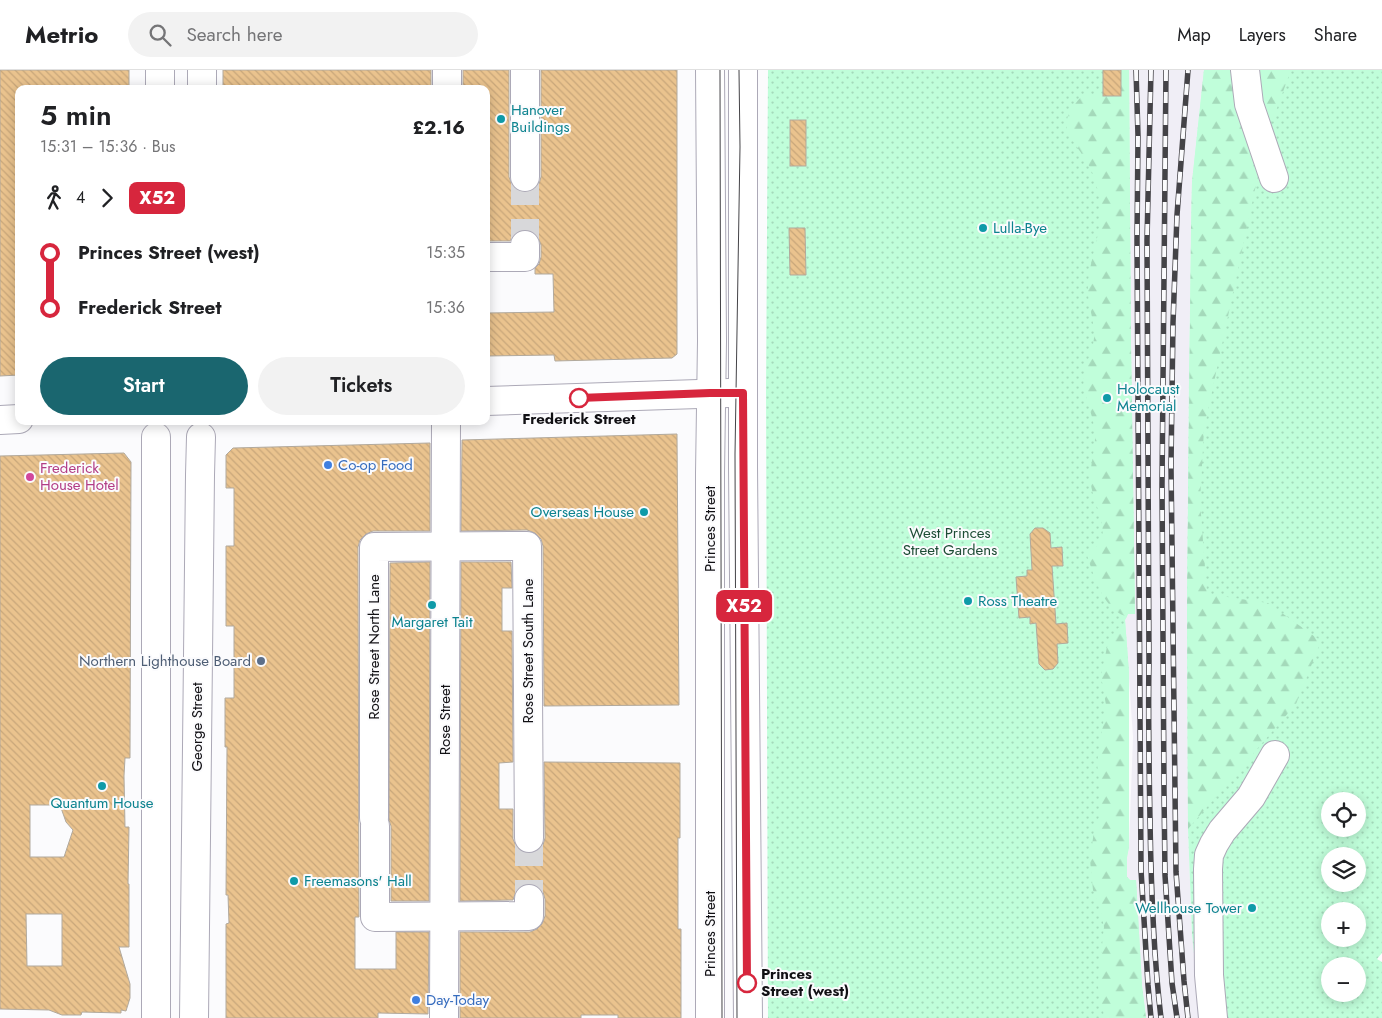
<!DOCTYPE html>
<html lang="en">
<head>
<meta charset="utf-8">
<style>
	body { margin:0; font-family:Jost,sans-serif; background:#f2f2f2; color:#202124; height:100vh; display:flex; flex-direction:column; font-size:19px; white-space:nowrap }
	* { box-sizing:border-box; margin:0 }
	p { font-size:16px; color:#757577 }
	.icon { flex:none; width:28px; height:28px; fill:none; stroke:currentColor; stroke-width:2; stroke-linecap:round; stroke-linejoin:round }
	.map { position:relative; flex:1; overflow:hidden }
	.panel { position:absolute; left:15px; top:15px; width:475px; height:340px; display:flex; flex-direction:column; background:#fff; border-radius:10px; box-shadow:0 2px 12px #0003 }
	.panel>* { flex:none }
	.badge { padding:0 10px; border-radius:8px; font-size:18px; line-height:32px }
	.controls { position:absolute; left:1321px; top:722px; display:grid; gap:10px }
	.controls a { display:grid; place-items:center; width:45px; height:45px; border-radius:50%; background:#fff; box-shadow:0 2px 12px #0003; font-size:25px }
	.map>.badge { position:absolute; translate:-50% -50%; box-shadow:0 0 0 2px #fff }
	.legs { display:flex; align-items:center; gap:8px; height:55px; padding:0 25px; font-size:16px }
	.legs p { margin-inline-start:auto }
	.overview { display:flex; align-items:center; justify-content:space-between; height:85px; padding:0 25px }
	h1 { font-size:28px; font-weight:600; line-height:38px }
	.action { display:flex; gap:10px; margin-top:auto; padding:10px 25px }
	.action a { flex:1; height:58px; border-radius:30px; background:#1a666f; color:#fff; font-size:20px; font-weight:600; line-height:58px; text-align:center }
	.action a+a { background:#f2f2f2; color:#202124 }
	ul { padding:0 25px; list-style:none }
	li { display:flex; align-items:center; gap:18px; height:55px; font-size:19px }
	li i { display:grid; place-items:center; width:8px; height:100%; margin:0 6px; background:currentColor }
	li i::after { content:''; width:12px; height:12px; margin:-6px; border:4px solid; border-radius:50%; background:#fff }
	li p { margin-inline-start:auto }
	li:first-child i { background:linear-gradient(#0000 50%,currentColor 0) }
	li:last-child i { background:linear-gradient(currentColor 50%,#0000 0) }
	header { display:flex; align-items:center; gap:30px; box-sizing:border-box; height:70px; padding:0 25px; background:#fff; border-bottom:1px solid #e0e0e0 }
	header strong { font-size:24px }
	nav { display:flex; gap:28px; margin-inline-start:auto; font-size:18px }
	.search { width:350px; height:45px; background:#f2f2f2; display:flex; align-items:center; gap:12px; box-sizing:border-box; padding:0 18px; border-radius:28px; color:#757577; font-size:19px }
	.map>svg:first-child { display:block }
</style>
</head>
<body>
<header>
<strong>Metrio</strong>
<div class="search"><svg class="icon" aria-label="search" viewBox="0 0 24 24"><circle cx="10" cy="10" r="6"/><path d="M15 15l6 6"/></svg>Search here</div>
<nav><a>Map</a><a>Layers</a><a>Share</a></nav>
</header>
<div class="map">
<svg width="1382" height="948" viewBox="0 0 1382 948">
	<defs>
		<pattern id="grass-dots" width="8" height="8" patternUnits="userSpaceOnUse" patternTransform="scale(1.25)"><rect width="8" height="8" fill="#c0feda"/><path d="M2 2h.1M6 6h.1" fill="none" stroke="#a4d9ba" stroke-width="1.8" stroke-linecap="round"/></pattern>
		<pattern id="forest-firs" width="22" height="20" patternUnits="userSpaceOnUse" patternTransform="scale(1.25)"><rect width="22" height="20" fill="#c0feda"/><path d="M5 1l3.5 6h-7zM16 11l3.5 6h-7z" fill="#a4d9ba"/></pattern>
		<pattern id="building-back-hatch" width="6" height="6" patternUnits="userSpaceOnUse" patternTransform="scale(1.25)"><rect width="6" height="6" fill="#eac38e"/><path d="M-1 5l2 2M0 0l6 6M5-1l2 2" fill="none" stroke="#c8a67a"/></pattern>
	</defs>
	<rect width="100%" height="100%" fill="#fbfbfd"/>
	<!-- built -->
	<polygon fill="#f0eef6" points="1129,0 1204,0 1192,112 1189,304 1187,538 1188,759 1192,865 1201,948 1146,948 1142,916 1135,810 1130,810 1127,807 1127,787 1129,777 1133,667 1125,550 1128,544 1135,544 1131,275"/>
	<!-- grass -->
	<g fill="url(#grass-dots)" fill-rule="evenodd">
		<polygon points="768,0 1129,0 1131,275 1135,544 1128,544 1125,550 1129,603 1129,777 1127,787 1127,807 1130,810 1136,810 1142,916 1146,948 768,948 766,324"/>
		<path d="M1204,0H1382V883L1377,889L1382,892V948H1201L1192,865L1188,759L1187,538L1189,304L1192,112ZM1330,731H1358V759H1330ZM1330,786H1358V814H1330ZM1330,841H1358V869H1330ZM1330,896H1358V924H1330Z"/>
	</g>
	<!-- forest -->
	<g fill="url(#forest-firs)">
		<path d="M1121,0H1129L1131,275L1135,544H1128L1125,550L1129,603V777L1127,787V807L1130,810H1136L1142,916L1146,948H1105L1099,927L1098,913L1104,857L1100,838L1093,820L1090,790L1094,761L1099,747L1101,725L1097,693L1106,635L1101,606L1107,577L1117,559L1125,553V546C1102,538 1093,503 1086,482C1091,480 1099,477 1101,471C1107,456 1095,435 1092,420C1087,400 1096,383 1095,364C1094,347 1086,332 1084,316C1081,298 1093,285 1094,268C1095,251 1087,233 1088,216C1089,188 1103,162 1100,134C1098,120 1095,106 1088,94C1072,65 1052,58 1082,26H1121Z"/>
		<polygon points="1204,0 1291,0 1266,68 1204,359 1200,431 1207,524 1268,533 1321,571 1296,634 1188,759 1187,538 1191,157 1192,112"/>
	</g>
	<!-- building -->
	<g fill="url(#building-back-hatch)" stroke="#b1a99d" fill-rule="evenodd">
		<polygon points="0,0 129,0 129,19 19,19 19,305 0,306"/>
		<rect x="223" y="0" width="208" height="19"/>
		<polygon points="463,0 509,0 509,107 512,115 518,121 525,123 533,120 539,114 541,107 541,0 677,0 677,284 672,288 555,291 554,285 486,286 486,243 554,242 553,204 535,204 535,198 539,194 541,187 541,175 538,167 532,161 525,159 518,161 512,167 510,171 486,171 486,19 463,19"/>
		<rect x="1103" y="0" width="18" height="26"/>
		<rect x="790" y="50" width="16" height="46"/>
		<polygon points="789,158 805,158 806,205 790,205"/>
		<polygon points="677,364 679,635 544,636 543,476 541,469 535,463 527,460 461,461 462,370"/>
		<polygon points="430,373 430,461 373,461 366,464 360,470 358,477 359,847 355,847 355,899 396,899 396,862 429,862 428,944 378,943 378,948 226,948 226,854 229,853 228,825 226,825 227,677 225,677 225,628 234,628 234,556 226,556 226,476 234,476 234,418 226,418 226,385 233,378"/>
		<path d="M124,383L131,392L130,688H125L124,706L125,757H129L128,814H129V877H119L130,914V928L126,941L121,940V943L82,942L81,945H62L49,940L0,939V386ZM30,735H60L66,752L73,760L64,787H30ZM26,844H62V896H27Z"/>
		<polygon points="1035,458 1043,458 1050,463 1051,478 1062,477 1063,496 1052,496 1056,554 1067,553 1068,573 1057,574 1058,593 1053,599 1045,600 1039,594 1036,553 1030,554 1030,547 1019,548 1016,507 1027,506 1027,500 1032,500 1030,464"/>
		<polygon points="430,492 429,831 391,831 391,756 389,750 390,493"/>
		<polygon points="461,492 511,492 512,518 502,518 502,561 512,561 513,692 499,693 499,739 513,739 513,769 516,776 521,781 530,784 537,781 543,775 545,768 544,692 680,693 680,768 678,768 678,859 681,859 681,948 618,948 618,945 581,945 581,948 460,948 460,862 530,862 537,859 542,854 545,846 545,829 543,822 537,816 529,813 522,815 516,821 513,830 460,831"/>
	</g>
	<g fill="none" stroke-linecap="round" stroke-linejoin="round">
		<!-- minor-tunnel -->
		<g stroke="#d8d8da" stroke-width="28" stroke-dasharray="28 14" stroke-linecap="butt">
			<polyline points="525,107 525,175"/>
			<polyline points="529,768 529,829"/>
		</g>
		<!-- minor casing -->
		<g stroke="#aca9b7" stroke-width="30">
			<g id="minor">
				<polyline points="525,0 525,107"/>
				<polyline points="743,0 743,397 748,948"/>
				<polyline points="1245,0 1249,34 1274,108"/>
				<polyline points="160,19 160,0"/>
				<polyline points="202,19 202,0"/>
				<polyline points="447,19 447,0"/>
				<polyline points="486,187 525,187 525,175"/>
				<polyline points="486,331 729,323"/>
				<polyline points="0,350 19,349"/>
				<polyline points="374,748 374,477 527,476 529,768"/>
				<polyline points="375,756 375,847 529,846 529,829"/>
				<polyline points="156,948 156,367"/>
				<polyline points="194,948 200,405 201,367"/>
				<polyline points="444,948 446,351"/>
				<polyline points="710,948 710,403 712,271 710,0"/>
				<polyline points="1213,948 1209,905 1208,799 1209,785 1214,774 1222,761 1251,727 1275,685"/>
			</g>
		</g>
		<!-- minor -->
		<use href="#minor" stroke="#fff" stroke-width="28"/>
		<!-- tram -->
		<g stroke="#444347" stroke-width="1">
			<polyline points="720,0 722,948"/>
			<polyline points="737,948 735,384 740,77 739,0"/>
		</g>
		<!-- rail casing -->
		<g stroke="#444347" stroke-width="5.5">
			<g id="rail">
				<polyline points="1136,0 1138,66 1137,170 1141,800 1148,915 1151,948"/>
				<path d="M1151,0L1147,170L1149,593C1148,645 1149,697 1150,749C1151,816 1153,882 1161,948"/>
				<polyline points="1166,0 1162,415 1164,721 1165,805 1172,913 1177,948"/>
				<polyline points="1188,948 1184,911 1176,802 1171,395 1173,253 1177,145 1188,0"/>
			</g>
		</g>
		<!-- rail -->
		<use href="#rail" stroke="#fbfbfd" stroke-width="4" stroke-dasharray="11" stroke-linecap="butt"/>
	</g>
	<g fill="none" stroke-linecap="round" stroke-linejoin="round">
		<!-- line-1 casing -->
		<g stroke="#fff" stroke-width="11">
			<polyline id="line-1" points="579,328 710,323 743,323 747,913"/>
		</g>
		<!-- line-1 -->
		<use href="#line-1" stroke="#d7263d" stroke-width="8"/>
	</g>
	<!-- markers -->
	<g fill="#0f9aa8" stroke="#fbfbfd" stroke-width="2">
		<circle cx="501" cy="49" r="5"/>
		<circle cx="983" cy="158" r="5"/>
		<circle cx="1107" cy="328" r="5"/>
		<circle cx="644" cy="442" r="5"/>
		<circle cx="968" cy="531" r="5"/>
		<circle cx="432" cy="535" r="5"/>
		<circle cx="102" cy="716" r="5"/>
		<circle cx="294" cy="811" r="5"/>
		<circle cx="1252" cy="838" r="5"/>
	</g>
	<g fill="#fff" stroke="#d7263d" stroke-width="2.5">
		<circle cx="579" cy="328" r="9"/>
		<circle cx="747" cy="913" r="9"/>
	</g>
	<g fill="#3f7fe0" stroke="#fbfbfd" stroke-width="2">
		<circle cx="328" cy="395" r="5"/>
		<circle cx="416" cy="930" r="5"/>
	</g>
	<circle fill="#d1479c" stroke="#fbfbfd" stroke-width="2" cx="30" cy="407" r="5"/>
	<circle fill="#5c6f8a" stroke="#fbfbfd" stroke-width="2" cx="261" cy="591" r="5"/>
	<g text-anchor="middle" stroke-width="4" stroke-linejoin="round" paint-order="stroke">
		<!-- culture labels -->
		<g font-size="15" fill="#0d838f" stroke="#fbfbfd" text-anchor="start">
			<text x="511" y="45">Hanover<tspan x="511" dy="17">Buildings</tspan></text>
			<text x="993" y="163">Lulla-Bye</text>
			<text x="1117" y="324">Holocaust<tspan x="1117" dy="17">Memorial</tspan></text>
			<text x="634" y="447" text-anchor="end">Overseas House</text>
			<text x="978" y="536">Ross Theatre</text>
			<text x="432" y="557" text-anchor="middle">Margaret Tait</text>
			<text x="102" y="738" text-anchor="middle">Quantum House</text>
			<text x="304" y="816">Freemasons' Hall</text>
			<text x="1242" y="843" text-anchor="end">Wellhouse Tower</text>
		</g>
		<!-- stop labels -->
		<g font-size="15" font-weight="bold" fill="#111014" stroke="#fbfbfd">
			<text x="579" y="354">Frederick Street</text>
			<text x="761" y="909" text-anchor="start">Princes<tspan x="761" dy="17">Street (west)</tspan></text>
		</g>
		<!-- shop labels -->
		<g font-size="15" fill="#366cbe" stroke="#fbfbfd" text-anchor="start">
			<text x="338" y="400">Co-op Food</text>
			<text x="426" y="935">Day-Today</text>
		</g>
		<!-- hotel labels -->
		<g font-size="15" fill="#b23c85" stroke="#fbfbfd" text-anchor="start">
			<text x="40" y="403">Frederick<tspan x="40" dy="17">House Hotel</tspan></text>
		</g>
		<!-- street labels -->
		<g font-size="15" fill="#111014" stroke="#fbfbfd">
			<text transform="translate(710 459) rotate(-90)" y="5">Princes Street</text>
			<text transform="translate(374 577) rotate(-90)" y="5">Rose Street North Lane</text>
			<text transform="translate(528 581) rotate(-90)" y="5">Rose Street South Lane</text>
			<text transform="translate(445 650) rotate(-90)" y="5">Rose Street</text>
			<text transform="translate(197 657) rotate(-90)" y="5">George Street</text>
			<text transform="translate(710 864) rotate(-90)" y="5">Princes Street</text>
		</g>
		<!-- park labels -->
		<g font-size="15" fill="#1d4d35" stroke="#fbfbfd">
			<text x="950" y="468">West Princes<tspan x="950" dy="17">Street Gardens</tspan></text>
		</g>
		<!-- service labels -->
		<g font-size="15" fill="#4e5e75" stroke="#fbfbfd" text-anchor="end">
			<text x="251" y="596">Northern Lighthouse Board</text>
		</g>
	</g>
</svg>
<div class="controls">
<a><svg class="icon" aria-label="locate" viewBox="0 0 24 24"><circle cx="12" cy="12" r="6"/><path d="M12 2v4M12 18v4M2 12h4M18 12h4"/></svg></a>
<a><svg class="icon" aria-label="layers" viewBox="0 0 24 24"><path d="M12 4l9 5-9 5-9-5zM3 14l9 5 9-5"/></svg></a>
<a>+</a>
<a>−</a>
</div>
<b class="badge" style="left:744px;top:536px;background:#d7263d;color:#fff">X52</b>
<section class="panel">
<div class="overview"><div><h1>5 min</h1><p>15:31 – 15:36 · Bus</p></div><b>£2.16</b></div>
<div class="legs"><svg class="icon" aria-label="walk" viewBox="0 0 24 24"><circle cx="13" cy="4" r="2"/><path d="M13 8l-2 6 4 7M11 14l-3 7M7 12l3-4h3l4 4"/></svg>4<svg class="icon" aria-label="forward" viewBox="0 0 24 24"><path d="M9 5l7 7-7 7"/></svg><b class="badge" style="background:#d7263d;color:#fff">X52</b></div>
<ul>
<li><i style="color:#d7263d"></i><b>Princes Street (west)</b><p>15:35</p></li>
<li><i style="color:#d7263d"></i><b>Frederick Street</b><p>15:36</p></li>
</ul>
<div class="action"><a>Start</a><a>Tickets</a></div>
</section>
</div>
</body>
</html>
